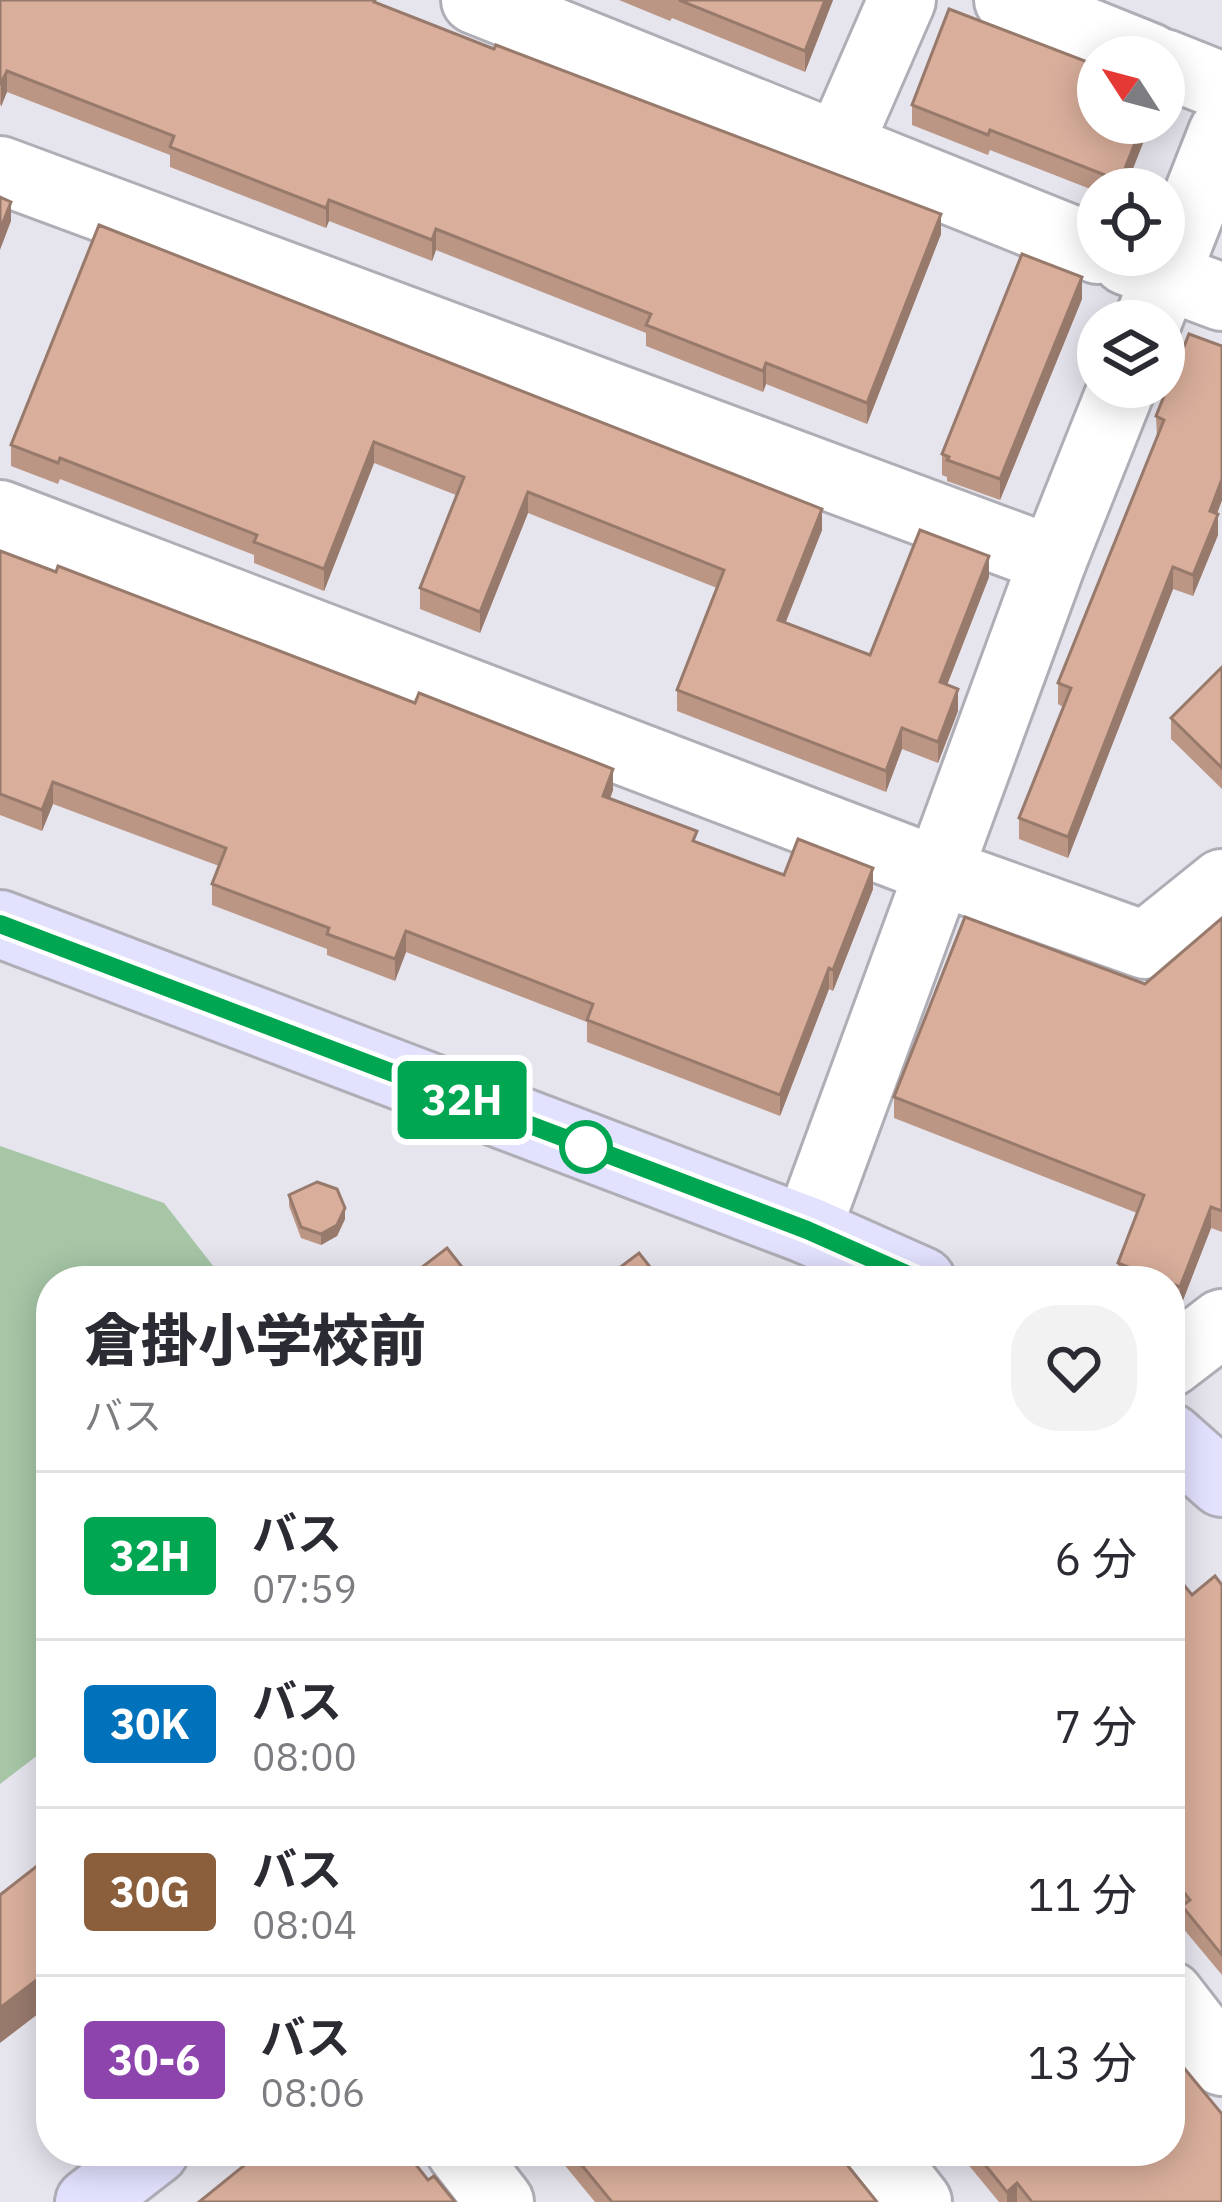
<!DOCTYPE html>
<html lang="ja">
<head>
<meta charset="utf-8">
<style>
	body { margin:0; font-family:"IBM Plex Sans","Noto Sans JP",sans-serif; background:#f2f2f3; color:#2b2b33; height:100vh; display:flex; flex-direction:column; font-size:45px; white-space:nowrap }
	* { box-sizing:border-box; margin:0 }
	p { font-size:39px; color:#7c7c81 }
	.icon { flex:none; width:66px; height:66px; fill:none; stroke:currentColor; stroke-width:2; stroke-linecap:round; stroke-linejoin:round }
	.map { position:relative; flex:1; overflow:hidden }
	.panel { position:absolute; left:36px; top:1266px; width:1149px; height:900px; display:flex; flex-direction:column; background:#fff; border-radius:48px; box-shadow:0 6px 30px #0003 }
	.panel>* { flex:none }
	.badge { padding:0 24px; border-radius:9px; font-size:42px; line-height:78px }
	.needle { width:78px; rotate:306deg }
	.fabs { position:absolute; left:1077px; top:36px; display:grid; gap:24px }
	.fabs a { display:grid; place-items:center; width:108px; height:108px; border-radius:50%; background:#fff; box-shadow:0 6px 30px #0003; font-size:60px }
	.map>.badge { position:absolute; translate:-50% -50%; box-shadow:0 0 0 6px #fff }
	.round { display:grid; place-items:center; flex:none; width:126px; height:126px; border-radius:48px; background:#f2f2f3 }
	.head { display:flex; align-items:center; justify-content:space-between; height:204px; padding:0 48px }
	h1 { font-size:57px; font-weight:800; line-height:90px }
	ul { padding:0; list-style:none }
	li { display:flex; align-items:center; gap:36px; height:168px; padding:0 48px; border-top:3px solid #e1e1e2 }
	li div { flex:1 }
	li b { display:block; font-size:45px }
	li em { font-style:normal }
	li .badge { min-width:132px; font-weight:700; text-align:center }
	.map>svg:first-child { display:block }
</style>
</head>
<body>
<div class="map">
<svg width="1222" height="2202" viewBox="0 0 1222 2202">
	<rect width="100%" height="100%" fill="#e6e5ee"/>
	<!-- green -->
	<polygon fill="#a6c6a6" points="0,1146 164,1203 225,1281 51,1281 51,1745 0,1784"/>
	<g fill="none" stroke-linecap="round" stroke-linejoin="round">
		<!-- street casing -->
		<g stroke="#afaeb6" stroke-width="72">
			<g id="street">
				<polyline points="475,0 1098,250"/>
				<polyline points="1008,0 1150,57"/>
				<polyline points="1164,63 1222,86"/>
				<polyline points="838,147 902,0"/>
				<polyline points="0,170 1053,560"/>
				<polyline points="1126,261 1222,297"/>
				<polyline points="1148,321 1222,133"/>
				<polyline points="0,514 938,871 1145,945 1222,883"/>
				<polyline points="807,1230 1053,560 1122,387"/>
				<polyline points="1170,1363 1222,1323"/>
				<polyline points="1170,1995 1222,2062"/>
				<polyline points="460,2151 500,2202"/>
				<polyline points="878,2151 918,2202"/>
			</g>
		</g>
		<!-- secondary casing -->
		<g stroke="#afaeb6" stroke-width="72">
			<g id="secondary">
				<polyline points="0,924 807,1230 922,1281"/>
				<polyline points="1170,1437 1222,1483"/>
				<polyline points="89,2202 155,2151"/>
			</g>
		</g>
		<!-- street -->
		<use href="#street" stroke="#fff" stroke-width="66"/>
		<!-- secondary -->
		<use href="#secondary" stroke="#e2e1fe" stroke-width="66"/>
	</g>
	<!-- wall -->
	<g fill="#bb9685">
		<polygon points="0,0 376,0 376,2 941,234 867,424 766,384 763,392 646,346 646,333 436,250 432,261 329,221 326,228 170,167 170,155 7,92 0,106"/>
		<polygon points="619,0 833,0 805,72 672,18 670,21"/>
		<polygon points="1098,66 1125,189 1098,189 1098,192 990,150 988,155 912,125 912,105"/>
		<polygon points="99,225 822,530 786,622 870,655 989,577 947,685 958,711 938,763 902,749 886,792 677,711 677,690 717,588 528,513 480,633 420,609 420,588 456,495 374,463 324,591 254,563 254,555 60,479 58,484 11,466 11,445"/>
		<polygon points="1082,299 1000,500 947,481 947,477 942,475 942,454"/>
		<polygon points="1189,334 1222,500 1217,514 1218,535 1193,596 1173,589 1068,858 1019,839 1019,818 1063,707 1058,704 1058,683 1157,438 1156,416"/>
		<polygon points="0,551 613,790 610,799 697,842 784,875 873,889 833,991 829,989 780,1116 587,1042 587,1022 406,952 395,981 327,955 327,949 212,905 212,884 219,866 53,804 42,831 0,815"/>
		<polygon points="1222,667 1222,789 1171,739 1171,718"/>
		<polygon points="1222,918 1222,1232 1211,1228 1180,1308 1170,1304 1170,1281 1118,1281 1118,1263 1137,1213 894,1118 894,1097 1145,984"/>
		<polygon points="289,1195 345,1219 337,1236 321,1245 301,1238 289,1206"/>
		<polygon points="1170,1568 1192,1595 1222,1585 1222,1975 1182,1927 1182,1911 1170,1896"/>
		<polygon points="553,2151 836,2151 877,2202 595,2202"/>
		<polygon points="957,2151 1170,2151 1222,2202 999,2202"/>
	</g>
	<!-- shaded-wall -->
	<g fill="#987a6c">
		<polygon points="825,0 833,0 805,72 805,51"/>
		<polygon points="7,71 7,92 1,107 1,86"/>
		<polygon points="1143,123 1151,123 1125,189 1120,189 1120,181"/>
		<polygon points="329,200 329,221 326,228 326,208"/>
		<polygon points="11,202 11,221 0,250 0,230"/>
		<polygon points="941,214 941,234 867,424 867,403"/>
		<polygon points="436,229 436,250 432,261 432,240"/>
		<polygon points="1082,277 1082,299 1000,500 1000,479"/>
		<polygon points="766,363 766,384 763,392 763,371"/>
		<polygon points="374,442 374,463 324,591 324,569"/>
		<polygon points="1222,479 1222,500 1210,532 1210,511"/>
		<polygon points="528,492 528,513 480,633 480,612"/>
		<polygon points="822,509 822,530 778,641 778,620"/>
		<polygon points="1218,514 1218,535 1193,596 1193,575"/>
		<polygon points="989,556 989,577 940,703 940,682"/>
		<polygon points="1173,567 1173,589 1068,858 1068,837"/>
		<polygon points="958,689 958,711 938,763 938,742"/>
		<polygon points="902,728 902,749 886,792 886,771"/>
		<polygon points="613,769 613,790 603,818 603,796"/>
		<polygon points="53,782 53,804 42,831 42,810"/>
		<polygon points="873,868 873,889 833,991 833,970"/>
		<polygon points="406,931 406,952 395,981 395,959"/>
		<polygon points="829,968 829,989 780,1116 780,1095"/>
		<polygon points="1211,1207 1211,1228 1180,1308 1180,1287"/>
		<polygon points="345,1208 345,1219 337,1236 321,1245 321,1234"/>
		<polygon points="51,1969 51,2004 0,2043 0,2008"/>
		<polygon points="1017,2183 1017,2202 1007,2202 1007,2192"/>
	</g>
	<!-- building -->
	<g fill="#d9ae9b" stroke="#987a6c" stroke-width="3">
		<polygon points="0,0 375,0 374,2 494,49 496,45 941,214 867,403 766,363 763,371 646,325 651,314 436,229 432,240 329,200 326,208 170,147 174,136 7,71 0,85"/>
		<polygon points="679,0 825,0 805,51"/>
		<polygon points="949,9 1098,66 1098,123 1143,123 1120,181 990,130 988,135 912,105"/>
		<polygon points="0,197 11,202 0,230"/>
		<polygon points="99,225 822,509 778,620 870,655 920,530 989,556 940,682 958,689 938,742 902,728 886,771 677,690 724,570 528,492 480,612 420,588 464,477 374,442 324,569 254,542 257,535 60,458 58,463 11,445"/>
		<polygon points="1022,254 1082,277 1000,479 947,460 949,457 942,454"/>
		<polygon points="1189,334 1222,346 1222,479 1210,511 1218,514 1193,575 1173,567 1068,837 1019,818 1071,688 1058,683 1164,420 1156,416"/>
		<polygon points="0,551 56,572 58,566 415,703 419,693 613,769 603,796 697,831 693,841 784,875 798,839 873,868 833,970 829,968 780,1095 587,1020 593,1004 406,931 395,959 327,934 329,928 212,884 226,848 53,782 42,810 0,794"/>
		<polygon points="1222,667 1222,768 1171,718"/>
		<polygon points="965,917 1145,984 1222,918 1222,1211 1211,1207 1180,1287 1170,1283 1170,1281 1164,1281 1118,1263 1144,1195 894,1097"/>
		<polygon points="317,1182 337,1189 345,1208 337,1225 321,1234 301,1227 289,1195"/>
		<polygon points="447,1248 473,1281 404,1281"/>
		<polygon points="639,1253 661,1281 602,1281"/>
		<polygon points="1170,1568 1192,1595 1215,1576 1222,1585 1222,1955 1182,1906 1190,1900 1170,1875"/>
		<polygon points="51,1855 51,1969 0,2008 0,1895"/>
		<polygon points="1170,2051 1222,2114 1222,2202 1032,2202 1017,2183 1007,2192 974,2151 1170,2151"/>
		<polygon points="262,2151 405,2151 428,2180 434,2176 455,2202 199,2202"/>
		<polygon points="570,2151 836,2151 877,2202 612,2202"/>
	</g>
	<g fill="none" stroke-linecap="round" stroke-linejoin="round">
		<!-- line casing -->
		<g stroke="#fff" stroke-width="27">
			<polyline id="line" points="0,924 807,1230 922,1281"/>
		</g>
		<!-- line -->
		<use href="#line" stroke="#00a651" stroke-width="18"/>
	</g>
	<!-- markers -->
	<circle fill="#fff" stroke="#00a651" stroke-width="6" cx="586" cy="1147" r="24"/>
</svg>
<div class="fabs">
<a><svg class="needle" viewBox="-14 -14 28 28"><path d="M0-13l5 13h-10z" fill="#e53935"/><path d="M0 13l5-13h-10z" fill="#7c7c81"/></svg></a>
<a><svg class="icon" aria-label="locate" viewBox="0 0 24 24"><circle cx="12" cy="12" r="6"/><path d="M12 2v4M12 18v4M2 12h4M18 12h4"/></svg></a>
<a><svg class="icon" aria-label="layers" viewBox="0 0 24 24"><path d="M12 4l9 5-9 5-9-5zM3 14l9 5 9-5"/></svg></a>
</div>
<b class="badge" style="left:462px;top:1100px;background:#00a651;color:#fff">32H</b>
<section class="panel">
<div class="head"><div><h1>倉掛小学校前</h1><p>バス</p></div><a class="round"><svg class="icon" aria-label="heart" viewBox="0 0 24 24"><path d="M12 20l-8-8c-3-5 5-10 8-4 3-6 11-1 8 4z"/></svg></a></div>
<ul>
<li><span class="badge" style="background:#00a651;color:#fff">32H</span><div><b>バス</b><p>07:59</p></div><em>6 分</em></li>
<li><span class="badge" style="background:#0072bc;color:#fff">30K</span><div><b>バス</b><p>08:00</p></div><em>7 分</em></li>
<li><span class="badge" style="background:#8b5e3c;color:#fff">30G</span><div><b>バス</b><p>08:04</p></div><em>11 分</em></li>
<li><span class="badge" style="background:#8e44ad;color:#fff">30-6</span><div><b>バス</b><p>08:06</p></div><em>13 分</em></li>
</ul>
</section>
</div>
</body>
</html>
